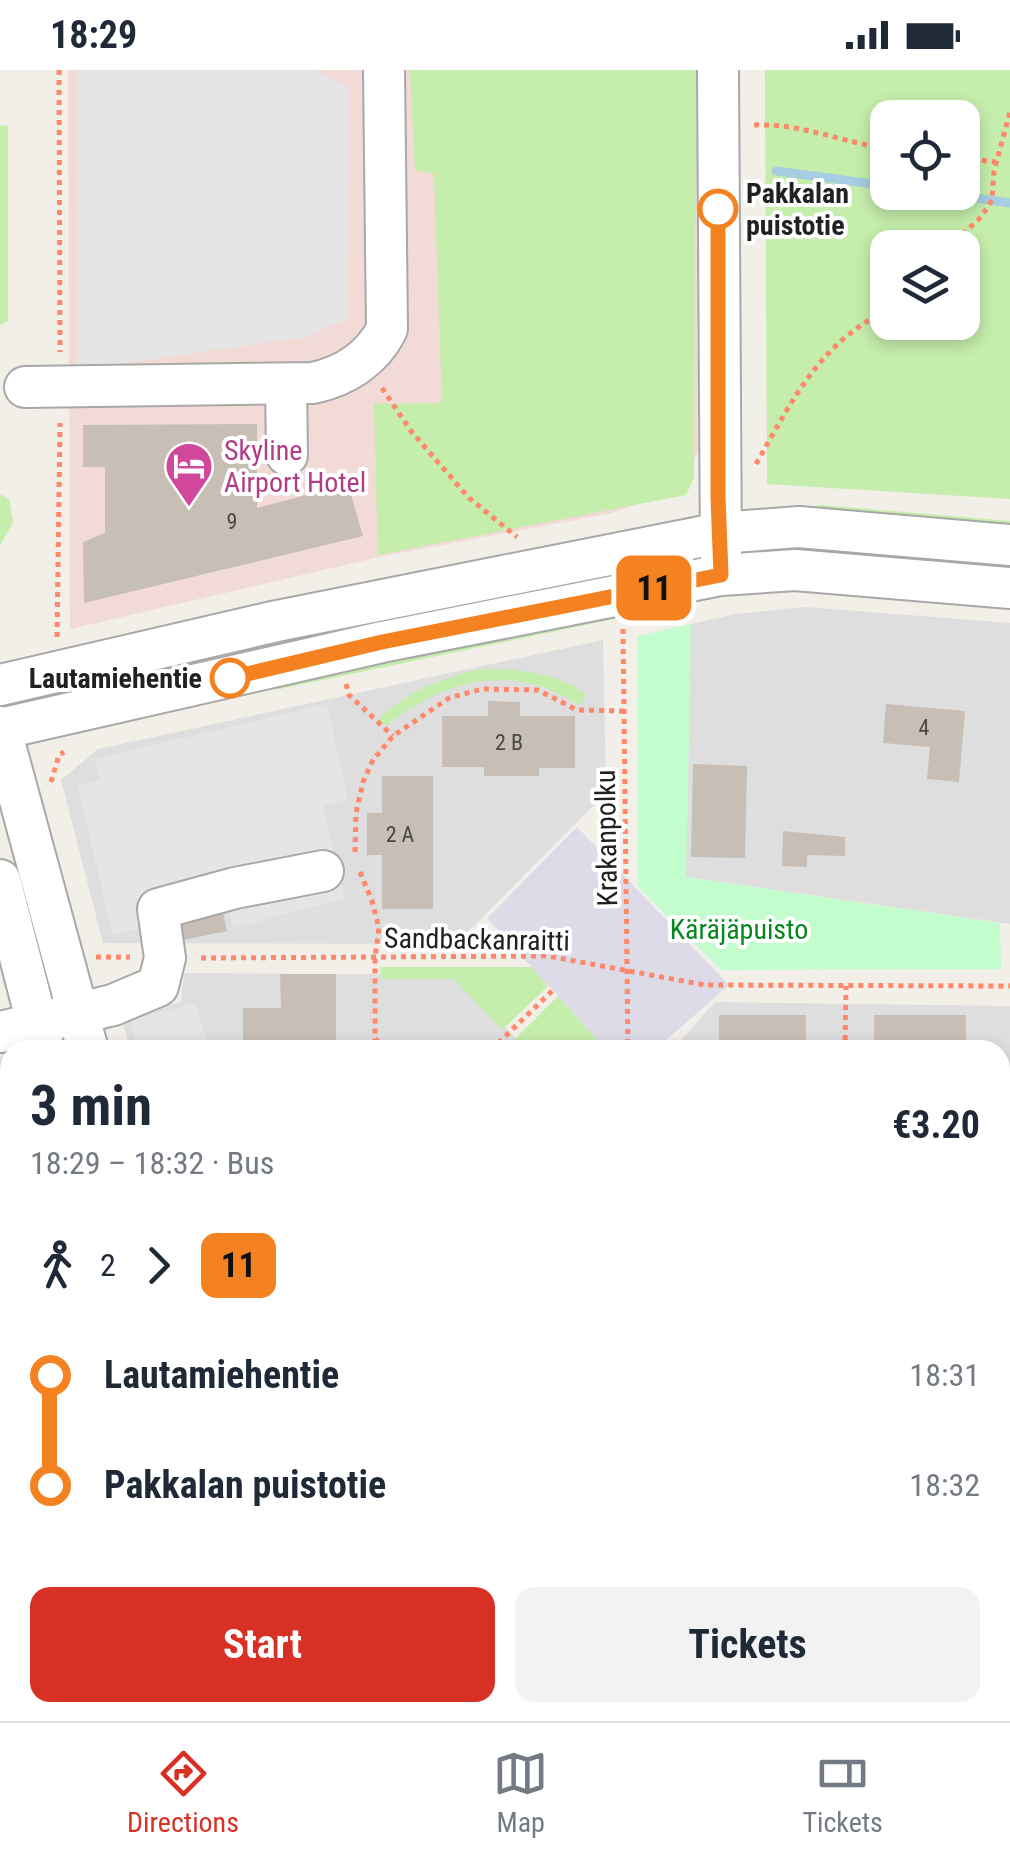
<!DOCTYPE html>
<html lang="en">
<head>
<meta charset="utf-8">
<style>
	body { margin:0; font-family:"Roboto Condensed",sans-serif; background:#f2f2f3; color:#1f2937; height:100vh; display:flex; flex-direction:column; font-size:38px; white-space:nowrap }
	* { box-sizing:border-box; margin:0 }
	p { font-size:32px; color:#747a83 }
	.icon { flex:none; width:55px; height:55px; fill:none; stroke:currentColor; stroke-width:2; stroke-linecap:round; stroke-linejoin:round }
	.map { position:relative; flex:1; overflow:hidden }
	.sheet { position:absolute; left:0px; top:970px; width:1010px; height:682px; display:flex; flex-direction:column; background:#fff; border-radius:30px 30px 0 0; box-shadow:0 5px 15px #0003 }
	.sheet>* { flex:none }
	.badge { padding:0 20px; border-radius:15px; font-size:35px; line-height:65px }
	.fabs { position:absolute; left:870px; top:30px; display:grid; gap:20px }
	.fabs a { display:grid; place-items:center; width:110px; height:110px; border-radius:20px; background:#fff; box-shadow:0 5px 15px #0003; font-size:50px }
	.map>.badge { position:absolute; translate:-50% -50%; box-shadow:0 0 0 5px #fff }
	.legs { display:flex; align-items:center; gap:15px; height:110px; padding:0 30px; font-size:32px }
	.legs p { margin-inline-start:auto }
	.headline { display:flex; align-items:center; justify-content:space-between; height:170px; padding:0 30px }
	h1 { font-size:55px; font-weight:700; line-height:75px }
	.primary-button { display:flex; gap:20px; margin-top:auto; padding:20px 30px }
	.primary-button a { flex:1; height:115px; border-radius:20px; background:#d93025; color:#fff; font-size:40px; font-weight:700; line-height:115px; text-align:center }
	.primary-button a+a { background:#f2f2f3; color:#1f2937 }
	ul { padding:0 30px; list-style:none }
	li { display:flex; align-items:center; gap:35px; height:110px; font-size:38px }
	li i { display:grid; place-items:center; width:15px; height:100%; margin:0 12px; background:currentColor }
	li i::after { content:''; width:25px; height:25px; margin:-12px; border:8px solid; border-radius:50%; background:#fff }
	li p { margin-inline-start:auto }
	li:first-child i { background:linear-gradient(#0000 50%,currentColor 0) }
	li:last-child i { background:linear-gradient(currentColor 50%,#0000 0) }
	.status { display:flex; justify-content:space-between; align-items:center; height:70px; padding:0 50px; background:#fff; direction:ltr }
	.status svg { height:28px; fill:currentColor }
	.menu { display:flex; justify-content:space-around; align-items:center; height:140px; border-top:2px solid #e0e1e3; background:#fff; font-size:28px; color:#747a83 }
	.menu a { display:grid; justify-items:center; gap:5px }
	.menu .on { color:#d93025 }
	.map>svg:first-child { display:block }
</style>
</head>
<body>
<div class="status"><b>18:29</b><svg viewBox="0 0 49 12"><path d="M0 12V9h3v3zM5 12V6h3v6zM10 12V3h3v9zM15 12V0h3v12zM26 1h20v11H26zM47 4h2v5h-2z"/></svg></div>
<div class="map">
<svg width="1010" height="1651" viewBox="0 0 1010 1651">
	<rect width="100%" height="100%" fill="#f1efe7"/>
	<!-- residential -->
	<g fill="#dfdede">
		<polygon points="805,537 1010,553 1010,854 686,807 691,554 736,544"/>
		<polygon points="603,570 606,723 456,874 103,873 61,710 98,679"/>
		<polygon points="184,903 457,905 526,980 130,980 122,949 181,932"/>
		<polygon points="715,932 1010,936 1010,1247 1000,1246 1000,980 672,980"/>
		<polygon points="1000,1329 1010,1329 1010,1651 734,1651 729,1643 1000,1642"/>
		<polygon points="610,1642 611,1648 692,1651 85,1651 85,1643"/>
	</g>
	<!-- commercial -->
	<polygon fill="#f2dad6" points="68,0 696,0 704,369 680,419 612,443 379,487 70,559"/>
	<!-- grass -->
	<g fill="#c5edab" fill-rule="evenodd">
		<polygon points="410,0 696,0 694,408 686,425 378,485 374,334 442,333 434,103 415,101"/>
		<path d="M765,0H1010V429L767,414ZM888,48H962V122H888ZM888,178H962V252H888Z"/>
		<polygon points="8,55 8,251 0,255 0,56"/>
		<polygon points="0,424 9,429 13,452 0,476"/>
		<polygon points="822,435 1010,451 1010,464 812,447 816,436"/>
		<polygon points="810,471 1010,487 1010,507 809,488"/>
		<polygon points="623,544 619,548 275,620 300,605"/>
		<path d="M482,599C515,599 558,602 585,624L583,632L577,634C512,591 443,610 386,656L378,649C410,621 440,608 482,599Z"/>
		<polygon points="380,897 532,897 548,916 502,960 454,909 381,909"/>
		<polygon points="558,926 600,972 591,980 522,980 513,971"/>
	</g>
	<!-- park -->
	<polygon fill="#c3fccd" points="691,554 686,807 1000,853 1001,899 721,900 638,817 638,566"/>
	<!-- parking -->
	<g fill="#e5e5e5">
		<polygon points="77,0 313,0 349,17 348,248 307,267 77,300"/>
		<polygon points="327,634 348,729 322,736 345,829 233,858 228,838 113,865 77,715 99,710 95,689"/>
		<polygon points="195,933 210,980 138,980 130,950"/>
		<polygon points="0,984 10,1020 10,1080 0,1083 5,1107 0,1108"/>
		<polygon points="1008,1002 1010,1078 1000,1078 1000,1021 1008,1020"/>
		<rect x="1000" y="1089" width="10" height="153"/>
		<polygon points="0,1487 10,1487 10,1642 16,1643 16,1651 0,1651"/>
		<polygon points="437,1643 589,1643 589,1650 443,1651"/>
	</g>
	<!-- plaza -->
	<polygon fill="#dcdbe7" points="577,757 729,915 655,980 607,980 487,848"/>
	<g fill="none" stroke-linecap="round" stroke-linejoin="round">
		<!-- stream -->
		<g stroke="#a6cde1" stroke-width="9">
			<polyline points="776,101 888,116"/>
			<polyline points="934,122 1010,133"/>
		</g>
	</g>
	<!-- building -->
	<g fill="#c7beb6">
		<polygon points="257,354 257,438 348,414 363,466 84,533 83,472 105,463 105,397 83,397 83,355"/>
		<polygon points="488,631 520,632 520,646 575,646 575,698 539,698 539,706 484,706 484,697 442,697 442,646 488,646"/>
		<polygon points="886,634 965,641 959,712 927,709 930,677 883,673"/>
		<polygon points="693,694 747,696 745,788 691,787"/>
		<polygon points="382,706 433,706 433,839 382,839 382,785 367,785 367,743 382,743"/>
		<polygon points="783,761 845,767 845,786 807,785 807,797 782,796"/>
		<polygon points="223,842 227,861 173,872 169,854"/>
		<polygon points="280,904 336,904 336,980 243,980 243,938 281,938"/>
		<polygon points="719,945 806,945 806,980 709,980 709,972 719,972"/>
		<polygon points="874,945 966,945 966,976 974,976 974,980 874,980"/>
		<rect x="0" y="1210" width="10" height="153"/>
		<polygon points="1000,1356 1008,1356 1010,1361 1010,1431 1000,1431"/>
		<rect x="146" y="1642" width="46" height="9"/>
	</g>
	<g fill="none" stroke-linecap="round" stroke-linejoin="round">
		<!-- minor casing -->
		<g stroke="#a8a8a8" stroke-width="44">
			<g id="minor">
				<polyline points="718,0 721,491"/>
				<polyline points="286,315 287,385"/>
				<path d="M25,317L313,313C345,306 372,289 387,259L384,0"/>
				<polyline points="0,615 277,551 720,463 799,457 1010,475"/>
				<polyline points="0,657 88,980"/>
				<polyline points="0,659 382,572 721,505 795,500 1010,518"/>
				<polyline points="0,810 44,980"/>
				<polyline points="0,962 113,935 158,916 165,888 158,839 235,818 323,801"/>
				<polyline points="1000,1284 1010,1284"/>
				<polyline points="0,1430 10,1437"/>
				<polyline points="41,1642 41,1651"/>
				<polyline points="129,1642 129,1651"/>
			</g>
		</g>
		<!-- path -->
		<g stroke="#ff886a" stroke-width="5" stroke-dasharray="5 5" stroke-linecap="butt">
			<polyline points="59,0 60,282"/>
			<path d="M754,55C800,53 842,72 888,79"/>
			<polyline points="962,88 996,92"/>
			<polyline points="948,178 981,147 992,130 994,101 1010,42"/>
			<polyline points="382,318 411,361 469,428 517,467"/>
			<path d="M756,394C792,331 819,273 888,240"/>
			<polyline points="623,559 628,980"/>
			<polyline points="57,567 60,353"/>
			<polyline points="346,614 349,625 393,666"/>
			<polyline points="51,712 59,685 64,682"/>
			<polyline points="355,782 356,743 363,712 373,690 393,666 449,628 482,619 538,620 577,640 624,641"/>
			<polyline points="360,802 372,831 379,858 375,887 375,969 388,980"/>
			<polyline points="96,887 130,887"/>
			<polyline points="201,888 548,886 705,915 1010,916"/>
			<polyline points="491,980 552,921"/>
			<polyline points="845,980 846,916"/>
			<polyline points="1001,1352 1001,1320"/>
			<polyline points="1000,1455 1010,1467"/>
			<polyline points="1000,1500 1010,1492"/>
			<polyline points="1000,1616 1010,1616"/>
			<polyline points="452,1642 452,1651"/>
			<polyline points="708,1642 714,1651"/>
			<polyline points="813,1642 813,1651"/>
			<polyline points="364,1651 364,1642"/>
			<polyline points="564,1651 564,1642"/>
			<polyline points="734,1651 742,1642"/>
			<polyline points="868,1651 883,1642"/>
		</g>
		<!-- minor -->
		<use href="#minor" stroke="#fff" stroke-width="40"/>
	</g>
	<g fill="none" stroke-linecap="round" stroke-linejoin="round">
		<!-- line-1 casing -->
		<g stroke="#fff" stroke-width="22">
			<polyline id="line-1" points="230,608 382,572 721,505 718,427 718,139"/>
		</g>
		<!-- line-1 -->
		<use href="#line-1" stroke="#f58220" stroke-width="15"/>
	</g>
	<!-- icons -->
	<defs>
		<g id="hotel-pin" transform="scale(2.5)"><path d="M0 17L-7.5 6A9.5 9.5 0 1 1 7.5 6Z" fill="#d1479c" stroke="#fff"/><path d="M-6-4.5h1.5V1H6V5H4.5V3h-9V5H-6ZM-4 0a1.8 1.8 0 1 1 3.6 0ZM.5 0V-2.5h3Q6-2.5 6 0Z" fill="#fff"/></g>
	</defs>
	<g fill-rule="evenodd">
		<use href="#hotel-pin" x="189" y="396"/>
	</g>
	<!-- markers -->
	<g fill="#fff" stroke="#f58220" stroke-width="5">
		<circle cx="718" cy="139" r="18"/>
		<circle cx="230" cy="608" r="18"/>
	</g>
	<g text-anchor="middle" stroke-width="8" stroke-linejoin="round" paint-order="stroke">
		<!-- number labels -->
		<g font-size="22" fill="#4a4846">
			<text x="232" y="459">9</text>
			<text x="924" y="665">4</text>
			<text x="509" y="680">2 B</text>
			<text x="400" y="772">2 A</text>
		</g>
		<!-- stop labels -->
		<g font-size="28" font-weight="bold" fill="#212121" stroke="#fff" text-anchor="start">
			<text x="746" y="133">Pakkalan<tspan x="746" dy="32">puistotie</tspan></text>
			<text x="202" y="618" text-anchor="end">Lautamiehentie</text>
		</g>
		<!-- hotel labels -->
		<g font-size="28" fill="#b23c85" stroke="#fff" text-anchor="start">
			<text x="224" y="390">Skyline<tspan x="224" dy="32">Airport Hotel</tspan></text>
		</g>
		<!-- street labels -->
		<g font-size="28" fill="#212121" stroke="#fff">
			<text transform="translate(606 768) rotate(-91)" y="10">Krakanpolku</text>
			<text transform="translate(477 869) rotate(1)" y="10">Sandbackanraitti</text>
		</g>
		<!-- park labels -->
		<g font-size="28" fill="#07871e" stroke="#fff">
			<text x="739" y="869">Käräjäpuisto</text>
		</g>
	</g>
</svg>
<div class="fabs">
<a><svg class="icon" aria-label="locate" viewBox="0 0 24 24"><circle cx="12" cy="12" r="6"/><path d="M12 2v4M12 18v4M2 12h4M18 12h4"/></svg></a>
<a><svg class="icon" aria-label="layers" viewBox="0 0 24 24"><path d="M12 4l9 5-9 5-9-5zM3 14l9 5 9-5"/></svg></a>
</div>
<b class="badge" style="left:654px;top:518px;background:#f58220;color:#111">11</b>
<section class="sheet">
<div class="headline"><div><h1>3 min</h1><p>18:29 – 18:32 · Bus</p></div><b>€3.20</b></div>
<div class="legs"><svg class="icon" aria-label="walk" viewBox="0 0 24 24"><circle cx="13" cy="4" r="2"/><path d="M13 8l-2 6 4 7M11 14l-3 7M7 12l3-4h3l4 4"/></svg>2<svg class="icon" aria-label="forward" viewBox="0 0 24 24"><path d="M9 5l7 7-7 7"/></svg><b class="badge" style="background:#f58220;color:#111">11</b></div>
<ul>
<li><i style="color:#f58220"></i><b>Lautamiehentie</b><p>18:31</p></li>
<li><i style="color:#f58220"></i><b>Pakkalan puistotie</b><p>18:32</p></li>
</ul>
<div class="primary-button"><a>Start</a><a>Tickets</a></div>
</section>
</div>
<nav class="menu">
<a class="on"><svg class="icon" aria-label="directions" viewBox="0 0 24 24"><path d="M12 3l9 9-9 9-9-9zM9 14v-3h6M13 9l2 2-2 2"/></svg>Directions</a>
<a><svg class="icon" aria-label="map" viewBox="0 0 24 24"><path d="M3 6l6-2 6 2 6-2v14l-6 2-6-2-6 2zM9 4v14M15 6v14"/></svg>Map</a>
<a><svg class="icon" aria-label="tickets" viewBox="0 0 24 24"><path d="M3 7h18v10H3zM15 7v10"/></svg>Tickets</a>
</nav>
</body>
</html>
